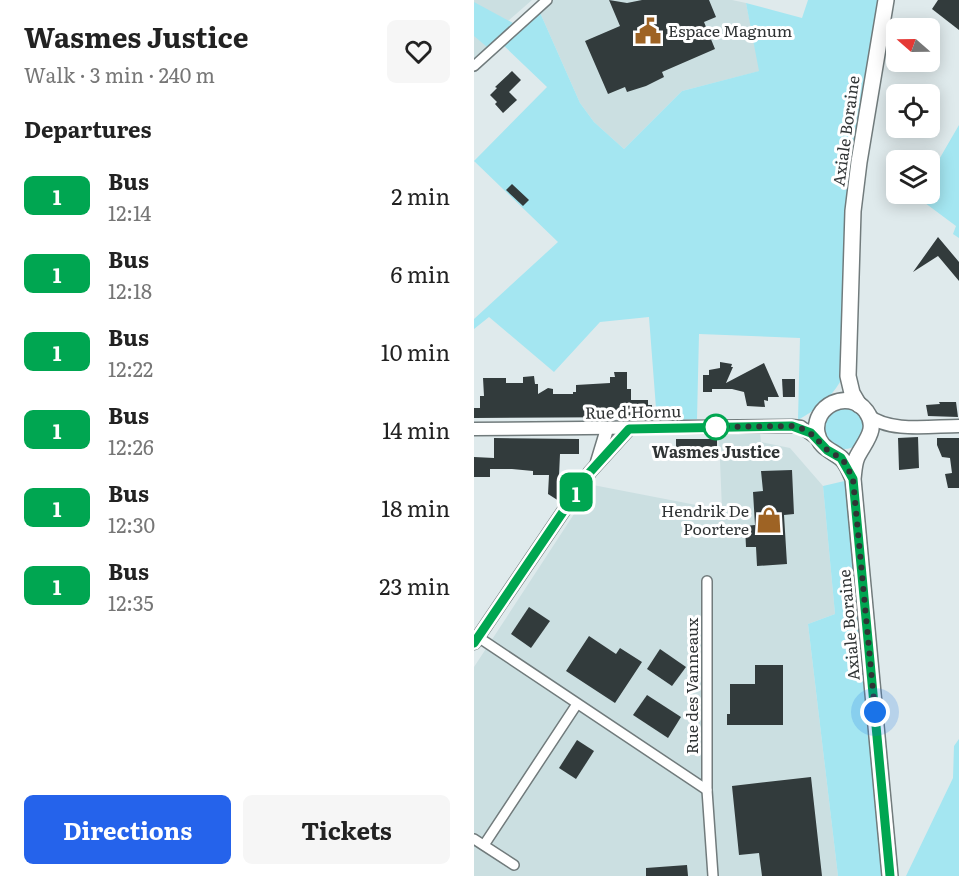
<!DOCTYPE html>
<html lang="en">
<head>
<meta charset="utf-8">
<style>
	body { margin:0; font-family:Literata,serif; background:#f6f6f6; color:#222; height:100vh; display:flex; flex-direction:column; font-size:22px; white-space:nowrap }
	* { box-sizing:border-box; margin:0 }
	p { font-size:20px; color:#767676 }
	.icon { flex:none; width:33px; height:33px; fill:none; stroke:currentColor; stroke-width:2; stroke-linecap:round; stroke-linejoin:round }
	.map { position:relative; flex:1; overflow:hidden }
	.side { display:flex; flex-direction:column; background:#fff; width:474px }
	.side>* { flex:none }
	.badge { padding:0 12px; border-radius:9px; font-size:21px; line-height:39px }
	.needle { width:39px; rotate:290deg }
	.tools { position:absolute; left:412px; top:18px; display:grid; gap:12px }
	.tools a { display:grid; place-items:center; width:54px; height:54px; border-radius:9px; background:#fff; box-shadow:0 3px 15px #0003; font-size:30px }
	.you { position:absolute; width:30px; height:30px; margin:-15px; border:4px solid #fff; border-radius:50%; background:#1a73e8; box-shadow:0 0 0 9px #1a73e833 }
	.map>.badge { position:absolute; translate:-50% -50%; box-shadow:0 0 0 3px #fff }
	h2 { padding:0 24px; font-size:22px; line-height:54px }
	.round { display:grid; place-items:center; flex:none; width:63px; height:63px; border-radius:9px; background:#f6f6f6 }
	.headline { display:flex; align-items:center; justify-content:space-between; height:102px; padding:0 24px }
	h1 { font-size:28px; font-weight:700; line-height:45px }
	.primary-button { display:flex; gap:12px; margin-top:auto; padding:12px 24px }
	.primary-button a { flex:1; height:69px; border-radius:9px; background:#2563eb; color:#fff; font-size:24px; font-weight:700; line-height:69px; text-align:center }
	.primary-button a+a { background:#f6f6f6; color:#222 }
	ul { padding:0; list-style:none }
	li { display:flex; align-items:center; gap:18px; height:78px; padding:0 24px }
	li div { flex:1 }
	li b { display:block; font-size:22px }
	li em { font-style:normal }
	li .badge { min-width:66px; font-weight:700; text-align:center }
	main { display:flex; flex:1; min-height:0 }
	.map>svg:first-child { display:block }
</style>
</head>
<body>
<main>
<section class="side">
<div class="headline"><div><h1>Wasmes Justice</h1><p>Walk · 3 min · 240 m</p></div><a class="round"><svg class="icon" aria-label="heart" viewBox="0 0 24 24"><path d="M12 20l-8-8c-3-5 5-10 8-4 3-6 11-1 8 4z"/></svg></a></div>
<h2>Departures</h2>
<ul>
<li><span class="badge" style="background:#00a651;color:#fff">1</span><div><b>Bus</b><p>12:14</p></div><em>2 min</em></li>
<li><span class="badge" style="background:#00a651;color:#fff">1</span><div><b>Bus</b><p>12:18</p></div><em>6 min</em></li>
<li><span class="badge" style="background:#00a651;color:#fff">1</span><div><b>Bus</b><p>12:22</p></div><em>10 min</em></li>
<li><span class="badge" style="background:#00a651;color:#fff">1</span><div><b>Bus</b><p>12:26</p></div><em>14 min</em></li>
<li><span class="badge" style="background:#00a651;color:#fff">1</span><div><b>Bus</b><p>12:30</p></div><em>18 min</em></li>
<li><span class="badge" style="background:#00a651;color:#fff">1</span><div><b>Bus</b><p>12:35</p></div><em>23 min</em></li>
</ul>
<div class="primary-button"><a>Directions</a><a>Tickets</a></div>
</section>
<div class="map">
<svg width="485" height="876" viewBox="0 0 485 876">
	<rect width="100%" height="100%" fill="#dfeaec"/>
	<!-- built -->
	<g fill="#cbdfe1">
		<polygon points="0,0 58,0 34,21 30,46 0,73"/>
		<polygon points="73,0 258,0 272,3 286,71 208,91 150,149 120,122 106,103 64,8"/>
		<polygon points="286,433 287,442 316,448 349,486 361,614 334,624 364,876 0,876 0,667 119,485 248,510 245,436"/>
	</g>
	<!-- green -->
	<g fill="#a4e6f1">
		<path d="M334,0H407L366,382C355,400 341,410 324,420L326,338L225,334L223,419L183,421L175,317L126,322L80,372L15,317L0,329V319L84,242L0,161L73,87L26,42L64,8L106,103L120,122L150,149L208,91L285,71L272,3L328,18Z"/>
		<polygon points="0,2 39,23 13,47 0,36"/>
		<polygon points="485,125 485,238 479,234 482,226 443,197 446,194 456,194 456,175"/>
		<circle cx="370" cy="428" r="21"/>
		<polygon points="379,479 416,876 364,876 334,624 361,614 349,486"/>
		<polygon points="485,739 485,876 432,876 479,778 480,746"/>
	</g>
	<!-- building -->
	<g fill="#323b3c">
		<polygon points="135,0 153,3 168,0 235,0 242,17 230,22 241,49 188,72 190,77 172,86 153,92 151,87 134,94 111,41 146,26"/>
		<polygon points="464,0 485,0 485,30 458,9"/>
		<polygon points="38,71 47,80 35,92 43,100 29,113 21,104 23,102 16,95 23,88 21,87"/>
		<polygon points="38,184 55,200 49,206 32,190"/>
		<polygon points="464,237 485,262 485,281 464,256 439,272"/>
		<polygon points="246,362 258,364 257,367 259,367 252,383 290,363 305,397 294,397 294,401 290,400 291,407 273,406 270,392 258,389 238,389 238,392 229,392 229,375 235,375 235,370 246,368"/>
		<polygon points="140,372 153,372 153,389 157,389 157,400 174,400 174,405 178,405 178,413 174,413 175,417 0,418 0,408 6,408 6,396 10,396 9,378 32,378 32,383 49,383 49,377 60,376 61,384 64,384 64,394 74,388 79,389 79,394 99,394 99,392 102,392 102,385 136,383 136,377 141,377"/>
		<polygon points="308,379 321,379 321,397 309,397"/>
		<polygon points="465,402 482,402 484,417 454,416 452,405 466,404"/>
		<polygon points="444,437 445,468 425,470 424,438"/>
		<polygon points="20,438 105,439 105,454 86,454 85,476 97,483 85,501 74,494 75,475 59,475 59,471 38,469 16,469 16,477 0,477 0,457 20,458"/>
		<polygon points="463,438 485,438 485,488 474,488 471,474 478,473 476,458 468,457 463,445"/>
		<rect x="202" y="439" width="41" height="16"/>
		<polygon points="318,470 320,514 310,515 313,564 283,566 282,547 272,547 271,526 281,525 279,492 289,491 287,471"/>
		<polygon points="55,607 76,621 57,648 37,634"/>
		<polygon points="115,636 142,654 146,648 168,662 141,703 92,671"/>
		<polygon points="186,649 212,667 198,686 173,669"/>
		<polygon points="281,665 309,665 309,725 253,725 253,714 256,714 256,684 281,684"/>
		<polygon points="173,695 207,717 194,738 159,715"/>
		<polygon points="103,740 120,751 102,779 85,768"/>
		<polygon points="337,777 348,876 288,876 285,853 265,855 258,786"/>
		<polygon points="213,865 214,876 172,876 172,868"/>
	</g>
	<g fill="none" stroke-linecap="round" stroke-linejoin="round">
		<!-- minor casing -->
		<g stroke="#717b7c" stroke-width="12">
			<g id="minor">
				<polyline points="0,66 73,0"/>
				<polyline points="233,581 233,790 239,876"/>
				<polyline points="4,637 233,790"/>
				<polyline points="0,839 40,865"/>
				<polyline points="10,845 103,704"/>
			</g>
		</g>
		<!-- tertiary casing -->
		<g stroke="#717b7c" stroke-width="15">
			<g id="tertiary">
				<path d="M394,415C415,433 458,426 485,426"/>
				<polyline points="0,429 318,426 327,427 345,440"/>
				<polyline points="123,462 133,429"/>
				<polyline points="0,643 116,472 155,429"/>
			</g>
		</g>
		<!-- primary casing -->
		<g stroke="#717b7c" stroke-width="18">
			<g id="primary">
				<polyline points="385,405 378,393 374,376 379,211 385,162 412,0"/>
				<path d="M379,479C376,472 373,464 368,459C358,450 346,449 343,433C338,406 374,388 392,411C405,429 391,441 383,457C380,464 380,471 379,479L416,876"/>
			</g>
		</g>
		<!-- minor -->
		<use href="#minor" stroke="#fff" stroke-width="9"/>
		<!-- tertiary -->
		<use href="#tertiary" stroke="#fff" stroke-width="12"/>
		<!-- primary -->
		<use href="#primary" stroke="#fff" stroke-width="15"/>
	</g>
	<g fill="none" stroke-linecap="round" stroke-linejoin="round">
		<!-- line casing -->
		<g stroke="#fff" stroke-width="14">
			<polyline id="line" points="0,643 116,472 155,429 318,426 337,433 353,450 367,458 379,479 416,876"/>
		</g>
		<!-- line -->
		<use href="#line" stroke="#00a651" stroke-width="9"/>
		<!-- walk -->
		<path stroke="#303435" stroke-width="6" stroke-dasharray="0 10.8" d="M242,427L318,426C334,429 340,436 350,447C355,452 361,454 366,458C373,463 375,472 379,479L401,712"/>
	</g>
	<!-- icons -->
	<defs>
		<g id="civic-bare" transform="scale(2.07)"><path d="M-.6-6.5H3V-4.5H.6V-3L4-1V1h2V6H-6V1h2V-1L-.6-3ZM-1.2 2.5V6h2.4V2.5Z" fill="#9e6324" stroke="#fff" stroke-width="2.5" paint-order="stroke"/></g>
		<g id="shop-bare" transform="scale(2.07)"><path d="M-5-2.5h2.3a2.7 3.5 0 0 1 5.4 0H5L5.5 6h-11ZM-1.5-2.5h3a1.5 2.3 0 0 0-3 0Z" fill="#9e6324" stroke="#fff" stroke-width="2.5" paint-order="stroke"/></g>
	</defs>
	<g fill-rule="evenodd">
		<use href="#civic-bare" x="174" y="31"/>
		<use href="#shop-bare" x="295" y="520"/>
	</g>
	<!-- markers -->
	<circle fill="#fff" stroke="#00a651" stroke-width="3" cx="242" cy="427" r="12"/>
	<g text-anchor="middle" stroke-width="6" stroke-linejoin="round" paint-order="stroke">
		<!-- poi labels -->
		<g font-size="16" fill="#303435" stroke="#fff" text-anchor="start">
			<text x="194" y="37">Espace Magnum</text>
			<text x="275" y="517" text-anchor="end">Hendrik De<tspan x="275" dy="18">Poortere</tspan></text>
		</g>
		<!-- street labels -->
		<g font-size="16" fill="#303435" stroke="#fff">
			<text transform="translate(372 131) rotate(-82)" y="6">Axiale Boraine</text>
			<text transform="translate(159 412) rotate(-1)" y="6">Rue d'Hornu</text>
			<text transform="translate(375 625) rotate(-95)" y="6">Axiale Boraine</text>
			<text transform="translate(218 686) rotate(-90)" y="6">Rue des Vanneaux</text>
		</g>
		<!-- stop labels -->
		<g font-size="16" font-weight="bold" fill="#303435" stroke="#fff">
			<text x="242" y="458">Wasmes Justice</text>
		</g>
	</g>
</svg>
<div class="tools">
<a><svg class="needle" viewBox="-14 -14 28 28"><path d="M0-13l5 13h-10z" fill="#e53935"/><path d="M0 13l5-13h-10z" fill="#767676"/></svg></a>
<a><svg class="icon" aria-label="locate" viewBox="0 0 24 24"><circle cx="12" cy="12" r="6"/><path d="M12 2v4M12 18v4M2 12h4M18 12h4"/></svg></a>
<a><svg class="icon" aria-label="layers" viewBox="0 0 24 24"><path d="M12 4l9 5-9 5-9-5zM3 14l9 5 9-5"/></svg></a>
</div>
<div class="you" style="left:401px;top:712px"></div>
<b class="badge" style="left:102px;top:492px;background:#00a651;color:#fff">1</b>
</div>
</main>
</body>
</html>
